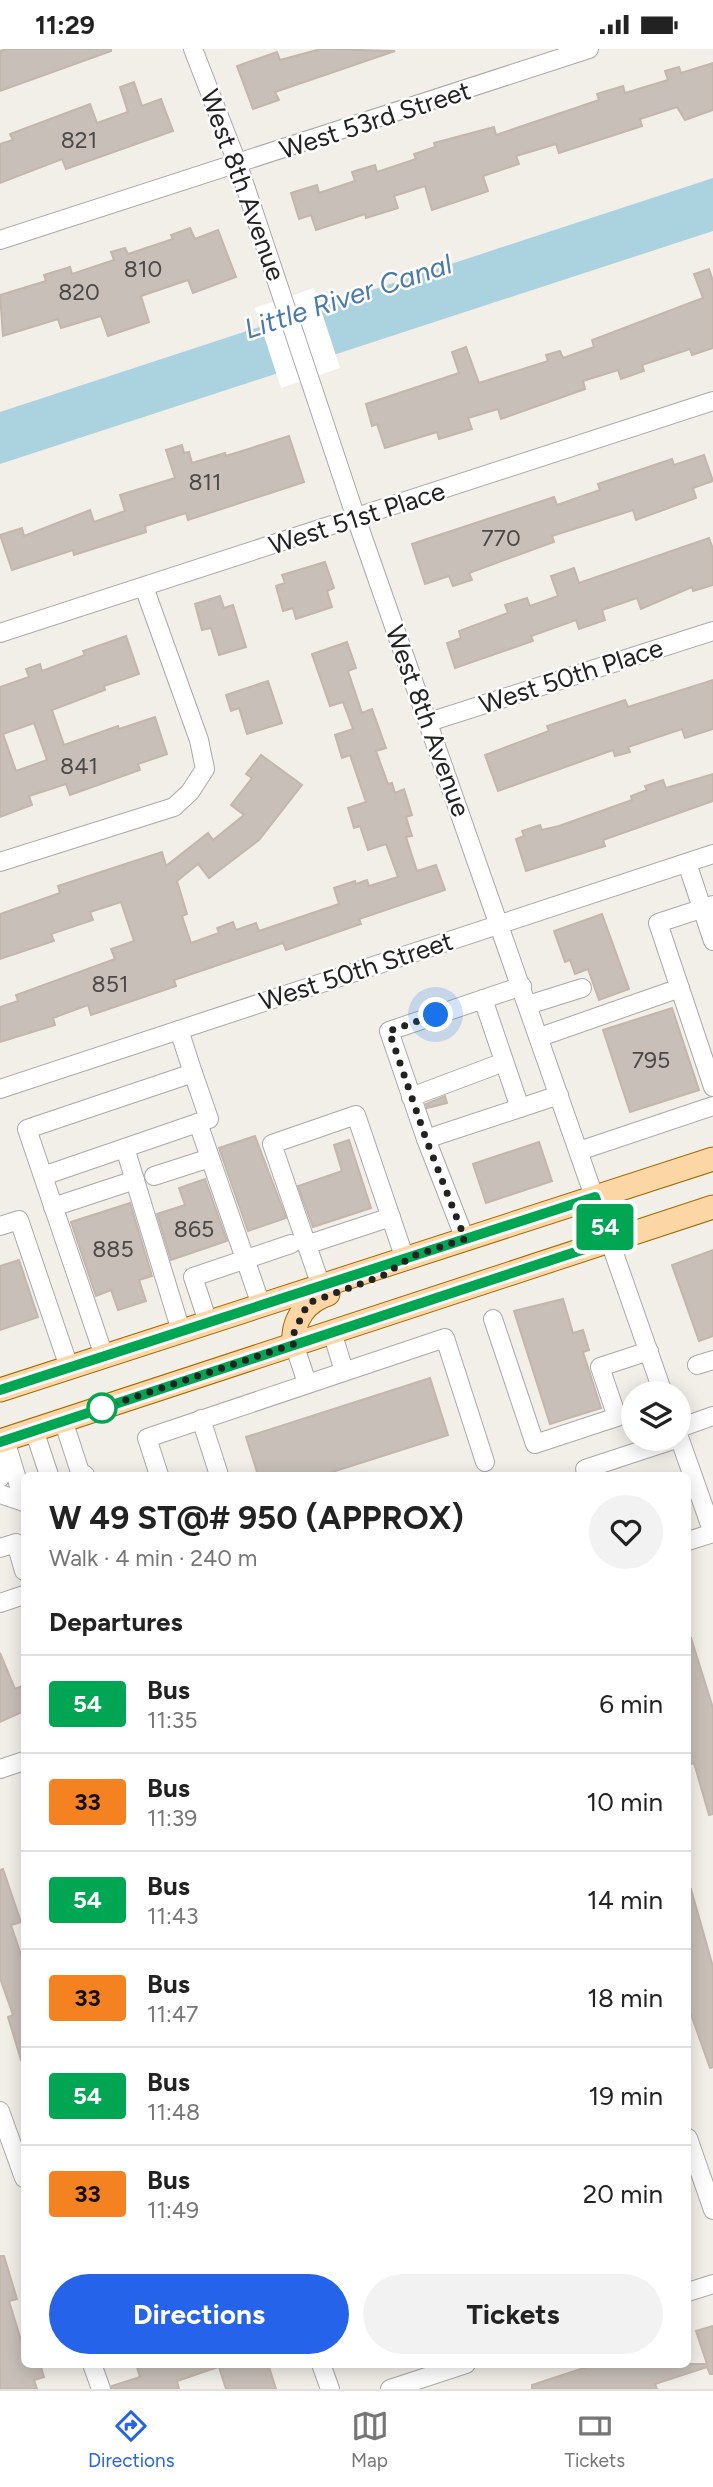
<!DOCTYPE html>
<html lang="en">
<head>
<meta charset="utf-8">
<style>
	body { margin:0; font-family:Figtree,sans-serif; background:#f2f2f2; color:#222; height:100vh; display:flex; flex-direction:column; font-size:26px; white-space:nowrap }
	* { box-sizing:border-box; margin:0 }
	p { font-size:23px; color:#767676 }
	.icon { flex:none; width:38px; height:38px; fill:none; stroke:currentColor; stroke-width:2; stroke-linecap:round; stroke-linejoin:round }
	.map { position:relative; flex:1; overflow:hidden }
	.details { position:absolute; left:21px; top:1423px; width:670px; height:896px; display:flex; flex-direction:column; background:#fff; border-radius:10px; box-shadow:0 4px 18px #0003 }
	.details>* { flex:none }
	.badge { padding:0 14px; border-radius:5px; font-size:24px; line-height:46px }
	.controls { position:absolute; left:621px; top:1332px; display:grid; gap:14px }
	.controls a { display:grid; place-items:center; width:70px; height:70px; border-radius:50%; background:#fff; box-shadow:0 4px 18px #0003; font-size:35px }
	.you { position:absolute; width:35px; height:35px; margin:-18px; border:5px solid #fff; border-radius:50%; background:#1a73e8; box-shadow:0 0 0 10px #1a73e833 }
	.map>.badge { position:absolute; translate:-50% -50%; box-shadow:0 0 0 4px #fff }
	h2 { padding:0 28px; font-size:26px; line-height:63px }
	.round { display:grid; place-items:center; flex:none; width:74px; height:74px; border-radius:37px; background:#f2f2f2 }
	.overview { display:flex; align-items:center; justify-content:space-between; height:119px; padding:0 28px }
	h1 { font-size:33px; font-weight:700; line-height:52px }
	.button { display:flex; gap:14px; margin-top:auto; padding:14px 28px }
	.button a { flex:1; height:80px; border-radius:42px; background:#2563eb; color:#fff; font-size:28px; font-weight:700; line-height:80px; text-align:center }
	.button a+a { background:#f2f2f2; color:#222 }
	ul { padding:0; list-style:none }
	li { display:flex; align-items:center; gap:21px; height:98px; padding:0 28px; border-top:2px solid #e0e0e0 }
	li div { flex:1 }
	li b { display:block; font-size:26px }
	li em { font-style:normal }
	li .badge { min-width:77px; font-weight:700; text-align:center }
	.status { display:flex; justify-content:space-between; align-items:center; height:49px; padding:0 35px; background:#fff; direction:ltr }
	.status svg { height:19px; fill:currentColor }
	.tab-bar { display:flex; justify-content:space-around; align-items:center; height:98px; border-top:2px solid #e0e0e0; background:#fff; font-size:19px; color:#767676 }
	.tab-bar a { display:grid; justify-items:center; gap:4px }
	.tab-bar .on { color:#2563eb }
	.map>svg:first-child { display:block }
</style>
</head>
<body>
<div class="status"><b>11:29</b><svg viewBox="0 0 49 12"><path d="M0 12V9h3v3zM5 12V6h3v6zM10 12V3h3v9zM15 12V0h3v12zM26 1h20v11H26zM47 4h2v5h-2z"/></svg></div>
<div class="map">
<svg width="713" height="2340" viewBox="0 0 713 2340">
	<rect width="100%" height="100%" fill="#f2efe9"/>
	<!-- water -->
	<polygon fill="#aad3df" points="713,129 713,182 0,415 0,363"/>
	<!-- pier -->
	<polygon fill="#fff" points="314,239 340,319 281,339 255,259"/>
	<!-- building -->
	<g fill="#c7bfb8" stroke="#c4b6ab" stroke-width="2" fill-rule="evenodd">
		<polygon points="6,0 111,0 111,2 0,42 0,2"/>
		<polygon points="321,0 395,2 275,43 279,51 253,60 237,17 277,3 280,11"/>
		<polygon points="713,14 713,61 685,71 677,58 640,70 642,77 559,104 556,95 516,107 519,115 483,127 488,142 432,161 425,137 394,147 398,159 366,169 365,165 316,181 311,166 299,170 291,144 317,136 319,144 355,132 352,123 375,116 377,123 416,110 414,105 435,98 434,94 494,78 496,86 599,51 597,45 623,37 625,44 668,31 665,22 679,18 681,24"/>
		<polygon points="134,33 142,57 161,50 173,82 66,120 62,110 0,134 0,95 13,91 10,85 90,55 97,74 128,63 120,38"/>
		<polygon points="190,179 195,190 218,181 236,228 193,244 188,231 141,247 149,273 108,287 101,267 61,279 58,270 3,287 0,246 46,232 44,226 70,218 72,225 114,211 111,203 125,199 128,205 173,190 171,186"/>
		<polygon points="709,220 713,232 713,299 692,306 690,300 642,316 644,322 621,330 618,321 583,332 585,340 501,370 498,360 468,369 472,380 439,390 437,383 385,399 377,375 372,377 366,355 459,324 452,303 466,298 479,334 548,312 546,306 560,302 563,309 594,298 592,291 703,249 694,225"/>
		<polygon points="289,387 304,433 188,471 186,464 145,477 146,483 74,506 73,501 12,521 0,486 22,479 24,487 90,461 94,473 125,462 120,446 175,429 166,401 182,396 184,404 189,403 192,414 225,404 226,407"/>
		<polygon points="704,406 713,432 693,439 696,449 636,471 633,461 552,487 554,493 469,524 472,531 453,537 449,527 425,535 412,495 554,448 557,456 600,441 598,435 672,410 674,416"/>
		<polygon points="709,489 713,500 713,536 693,542 692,538 641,560 637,549 602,561 605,571 579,580 576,571 531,587 533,592 455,619 447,594 461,589 459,582 508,564 505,556 527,549 530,557 558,547 551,527 574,519 579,534"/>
		<polygon points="325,513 334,539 327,542 332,558 296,570 293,559 283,562 276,537 285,534 282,526"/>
		<polygon points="220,547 224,559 233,556 246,598 219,606 211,579 202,581 195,555"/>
		<path d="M126,587L139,625L104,637L105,641L52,661L64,696L118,677L119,680L155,668L167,705L138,715L140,721L70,746L66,735L29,747L32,756L0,768V638L29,628L26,620L40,615L42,622L85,606L83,602ZM34,674L47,711L16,722L3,685Z"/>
		<polygon points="347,593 356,619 348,622 362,664 372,660 386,699 376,702 388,735 392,734 395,744 404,740 412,766 406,768 412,787 406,788 417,822 436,816 445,841 359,870 361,875 286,901 283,894 174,931 176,937 91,966 88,956 53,969 55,976 0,993 0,958 18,952 16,946 115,910 111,900 134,892 121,853 90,863 93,871 51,885 54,892 0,910 0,865 60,844 58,837 162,803 166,817 208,784 213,791 244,766 231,756 252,729 246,725 261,706 302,736 259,791 209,829 198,815 177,832 187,865 182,867 191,894 219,884 217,879 233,873 236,881 256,874 259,882 339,855 334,839 355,832 356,835 367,831 369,837 398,828 386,795 368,801 360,777 354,779 348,759 366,753 350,706 342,709 335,686 353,680 343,653 330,657 312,605"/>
		<polygon points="713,631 713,680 685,689 682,680 628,698 630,703 615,707 613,701 498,742 485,706 549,682 547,677 625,651 628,658"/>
		<polygon points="268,632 282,674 247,685 239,659 231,662 226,646"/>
		<polygon points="713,725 713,752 603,791 605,797 526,822 516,790 524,787 522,782 540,776 542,781 559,777 632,751 631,747 647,741 645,737 663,731 666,739"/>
		<polygon points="602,865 629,940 599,951 588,920 575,925 570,911 565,913 554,882"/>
		<polygon points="672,959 699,1041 630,1063 603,981"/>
		<polygon points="445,1047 447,1054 427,1059 426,1055"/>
		<polygon points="255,1087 286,1169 248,1182 219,1099"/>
		<polygon points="349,1091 371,1159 313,1178 298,1137 342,1122 334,1096"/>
		<polygon points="539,1093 552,1132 486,1154 473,1115"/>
		<polygon points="205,1130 227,1192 171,1211 157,1165 185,1156 179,1139"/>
		<polygon points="130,1154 152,1227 139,1231 146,1252 118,1261 111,1241 96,1247 71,1173"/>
		<polygon points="713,1201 713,1287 699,1292 672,1216"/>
		<polygon points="19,1211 38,1268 0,1281 0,1217"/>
		<polygon points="563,1250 573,1284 583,1281 589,1301 583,1303 601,1359 550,1375 514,1262"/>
		<polygon points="430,1329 448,1386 323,1426 258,1426 246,1388"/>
		<polygon points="691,1589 713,1659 713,1765 709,1766 694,1714 688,1716 688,1590"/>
		<polygon points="0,1604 15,1640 24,1636 24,1662 0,1673"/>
		<polygon points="3,1820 21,1873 11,1876 24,1915 24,2010 21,2011 8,1968 13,1966 0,1929 0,1821"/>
		<polygon points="691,1840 713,1918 713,2018 710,2019 688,1957 688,1841"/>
		<polygon points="0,2207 4,2207 17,2250 9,2252 24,2301 24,2315 40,2315 44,2328 34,2331 37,2340 0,2340"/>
		<polygon points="713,2277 713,2325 710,2325 707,2318 655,2335 657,2340 532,2340 532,2336 596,2315 707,2315 696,2282"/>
		<polygon points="136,2315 217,2315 218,2318 177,2332 179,2340 112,2340 112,2337 140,2328"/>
		<polygon points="218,2315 268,2315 276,2340 226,2340"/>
	</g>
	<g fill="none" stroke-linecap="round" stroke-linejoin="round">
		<!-- minor casing -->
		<g stroke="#a9a9a9" stroke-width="20">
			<g id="minor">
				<polyline points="193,0 238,116 356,469 663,1344"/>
				<polyline points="0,191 589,0"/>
				<polyline points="0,584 713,352"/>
				<polyline points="429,673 713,582"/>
				<polyline points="0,813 174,758 190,743 205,720 199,691 144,538"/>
				<polyline points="687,814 713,892"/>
				<polyline points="713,856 658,874 713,1038"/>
				<polyline points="483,950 520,1059 559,1046"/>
				<polyline points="528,956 582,939"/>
				<polyline points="179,981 193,1024"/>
				<polyline points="540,988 680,939"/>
				<polyline points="0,1040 713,805"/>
				<polyline points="411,1048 504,1013"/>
				<polyline points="198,1074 261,1256"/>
				<polyline points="426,1090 520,1059"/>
				<polyline points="125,1099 181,1282"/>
				<polyline points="579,1102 713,1057"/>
				<polyline points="43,1127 209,1070 193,1024 27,1080 104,1307"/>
				<polyline points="154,1127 210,1109"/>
				<polyline points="53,1158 135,1131"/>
				<polyline points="0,1177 19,1171 69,1318"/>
				<polyline points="465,1190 426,1090 389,982 522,937"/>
				<polyline points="306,1196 391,1168"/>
				<polyline points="321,1237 272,1095 356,1066 405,1210"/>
				<polyline points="493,1270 535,1395 617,1368 600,1318 649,1302"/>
				<polyline points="208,1273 193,1228 291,1195"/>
				<polyline points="332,1283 344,1322"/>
				<polyline points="294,1295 307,1334"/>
				<polyline points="697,1316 713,1311"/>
				<polyline points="201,1370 219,1426"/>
				<polyline points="63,1371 80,1423 85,1426"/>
				<polyline points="679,1379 713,1367"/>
				<polyline points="34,1381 49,1426"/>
				<polyline points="679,1388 713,1484"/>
				<polyline points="5,1391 24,1453"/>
				<polyline points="0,1415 0,1429"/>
				<polyline points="585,1420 676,1390"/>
				<polyline points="159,1426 147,1389 445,1289 485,1413"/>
				<polyline points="0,1445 24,1453"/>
				<polyline points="688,1492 713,1484"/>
				<polyline points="0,1499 16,1494 24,1522"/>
				<polyline points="0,1554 24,1546"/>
				<polyline points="0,1720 24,1712"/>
				<polyline points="0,2062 24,2129"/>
				<polyline points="688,2089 713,2161"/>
				<polyline points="688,2243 713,2235"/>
				<polyline points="92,2315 101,2340"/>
				<polyline points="321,2315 330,2340"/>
				<polyline points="390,2340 466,2315"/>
			</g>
		</g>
		<!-- major casing -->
		<g stroke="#a06b00" stroke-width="25">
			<g id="major">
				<path d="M294,1295C292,1271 306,1252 328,1245"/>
				<polyline points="0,1341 713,1110"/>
				<polyline points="0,1392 713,1158"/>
			</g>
		</g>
		<!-- minor -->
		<use href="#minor" stroke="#fff" stroke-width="18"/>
		<!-- major -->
		<use href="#major" stroke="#fcd6a4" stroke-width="23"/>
	</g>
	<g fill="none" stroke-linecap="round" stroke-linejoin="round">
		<!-- line casing -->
		<g stroke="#fff" stroke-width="16">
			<polyline id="line" points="0,1341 595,1148 609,1192 0,1393"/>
		</g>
		<!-- line -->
		<use href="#line" stroke="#00a651" stroke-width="10"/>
		<!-- walk -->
		<polyline stroke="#222" stroke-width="7" stroke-dasharray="0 12.6" points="102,1359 294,1295 293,1286 308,1254 382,1227 413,1207 465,1190 426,1090 389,982 436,966"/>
	</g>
	<!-- markers -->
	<circle fill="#fff" stroke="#00a651" stroke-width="3.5" cx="102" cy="1359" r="14"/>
	<g text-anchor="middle" stroke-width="5" stroke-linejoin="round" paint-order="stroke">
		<!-- number labels -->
		<g font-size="23" fill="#4b4948">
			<text x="79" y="99">821</text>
			<text x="143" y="228">810</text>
			<text x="79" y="251">820</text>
			<text x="205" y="441">811</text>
			<text x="501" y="497">770</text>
			<text x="79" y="725">841</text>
			<text x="110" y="943">851</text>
			<text x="651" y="1019">795</text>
			<text x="194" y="1188">865</text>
			<text x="113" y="1208">885</text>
		</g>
		<!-- street labels -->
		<g font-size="26" fill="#222" stroke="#fff">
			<text transform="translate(375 71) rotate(-18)" y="9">West 53rd Street</text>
			<text transform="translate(243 136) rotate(70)" y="9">West 8th Avenue</text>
			<text transform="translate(357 469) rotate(-18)" y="9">West 51st Place</text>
			<text transform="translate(571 627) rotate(-18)" y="9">West 50th Place</text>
			<text transform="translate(428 672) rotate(70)" y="9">West 8th Avenue</text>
			<text transform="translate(356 922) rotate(-18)" y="9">West 50th Street</text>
		</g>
		<!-- water labels -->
		<g font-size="28" font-style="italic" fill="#4a7aab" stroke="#fff">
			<text transform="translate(348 247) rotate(-18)" y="10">Little River Canal</text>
		</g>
	</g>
</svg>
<div class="controls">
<a><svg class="icon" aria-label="layers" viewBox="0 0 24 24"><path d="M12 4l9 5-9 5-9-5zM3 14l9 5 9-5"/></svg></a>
</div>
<div class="you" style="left:436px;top:966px"></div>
<b class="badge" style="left:605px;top:1178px;background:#00a651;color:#fff">54</b>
<section class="details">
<div class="overview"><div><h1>W 49 ST@# 950 (APPROX)</h1><p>Walk · 4 min · 240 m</p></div><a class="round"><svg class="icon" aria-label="heart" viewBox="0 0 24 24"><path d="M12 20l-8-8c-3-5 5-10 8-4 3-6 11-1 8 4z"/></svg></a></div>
<h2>Departures</h2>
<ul>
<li><span class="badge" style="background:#00a651;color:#fff">54</span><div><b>Bus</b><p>11:35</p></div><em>6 min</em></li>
<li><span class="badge" style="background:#f58220;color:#111">33</span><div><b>Bus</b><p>11:39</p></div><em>10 min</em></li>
<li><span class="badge" style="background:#00a651;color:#fff">54</span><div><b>Bus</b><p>11:43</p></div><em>14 min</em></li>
<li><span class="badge" style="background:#f58220;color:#111">33</span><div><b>Bus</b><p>11:47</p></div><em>18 min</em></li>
<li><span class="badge" style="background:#00a651;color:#fff">54</span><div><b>Bus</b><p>11:48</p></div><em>19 min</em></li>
<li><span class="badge" style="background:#f58220;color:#111">33</span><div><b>Bus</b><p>11:49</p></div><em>20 min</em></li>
</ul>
<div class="button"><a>Directions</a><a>Tickets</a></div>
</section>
</div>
<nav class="tab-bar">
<a class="on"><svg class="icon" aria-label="directions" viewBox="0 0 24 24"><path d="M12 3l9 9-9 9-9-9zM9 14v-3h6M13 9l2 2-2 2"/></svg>Directions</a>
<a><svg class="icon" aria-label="map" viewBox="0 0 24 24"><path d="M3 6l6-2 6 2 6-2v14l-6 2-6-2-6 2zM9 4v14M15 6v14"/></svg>Map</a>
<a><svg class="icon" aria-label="tickets" viewBox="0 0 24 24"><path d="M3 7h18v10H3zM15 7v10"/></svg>Tickets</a>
</nav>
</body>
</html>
